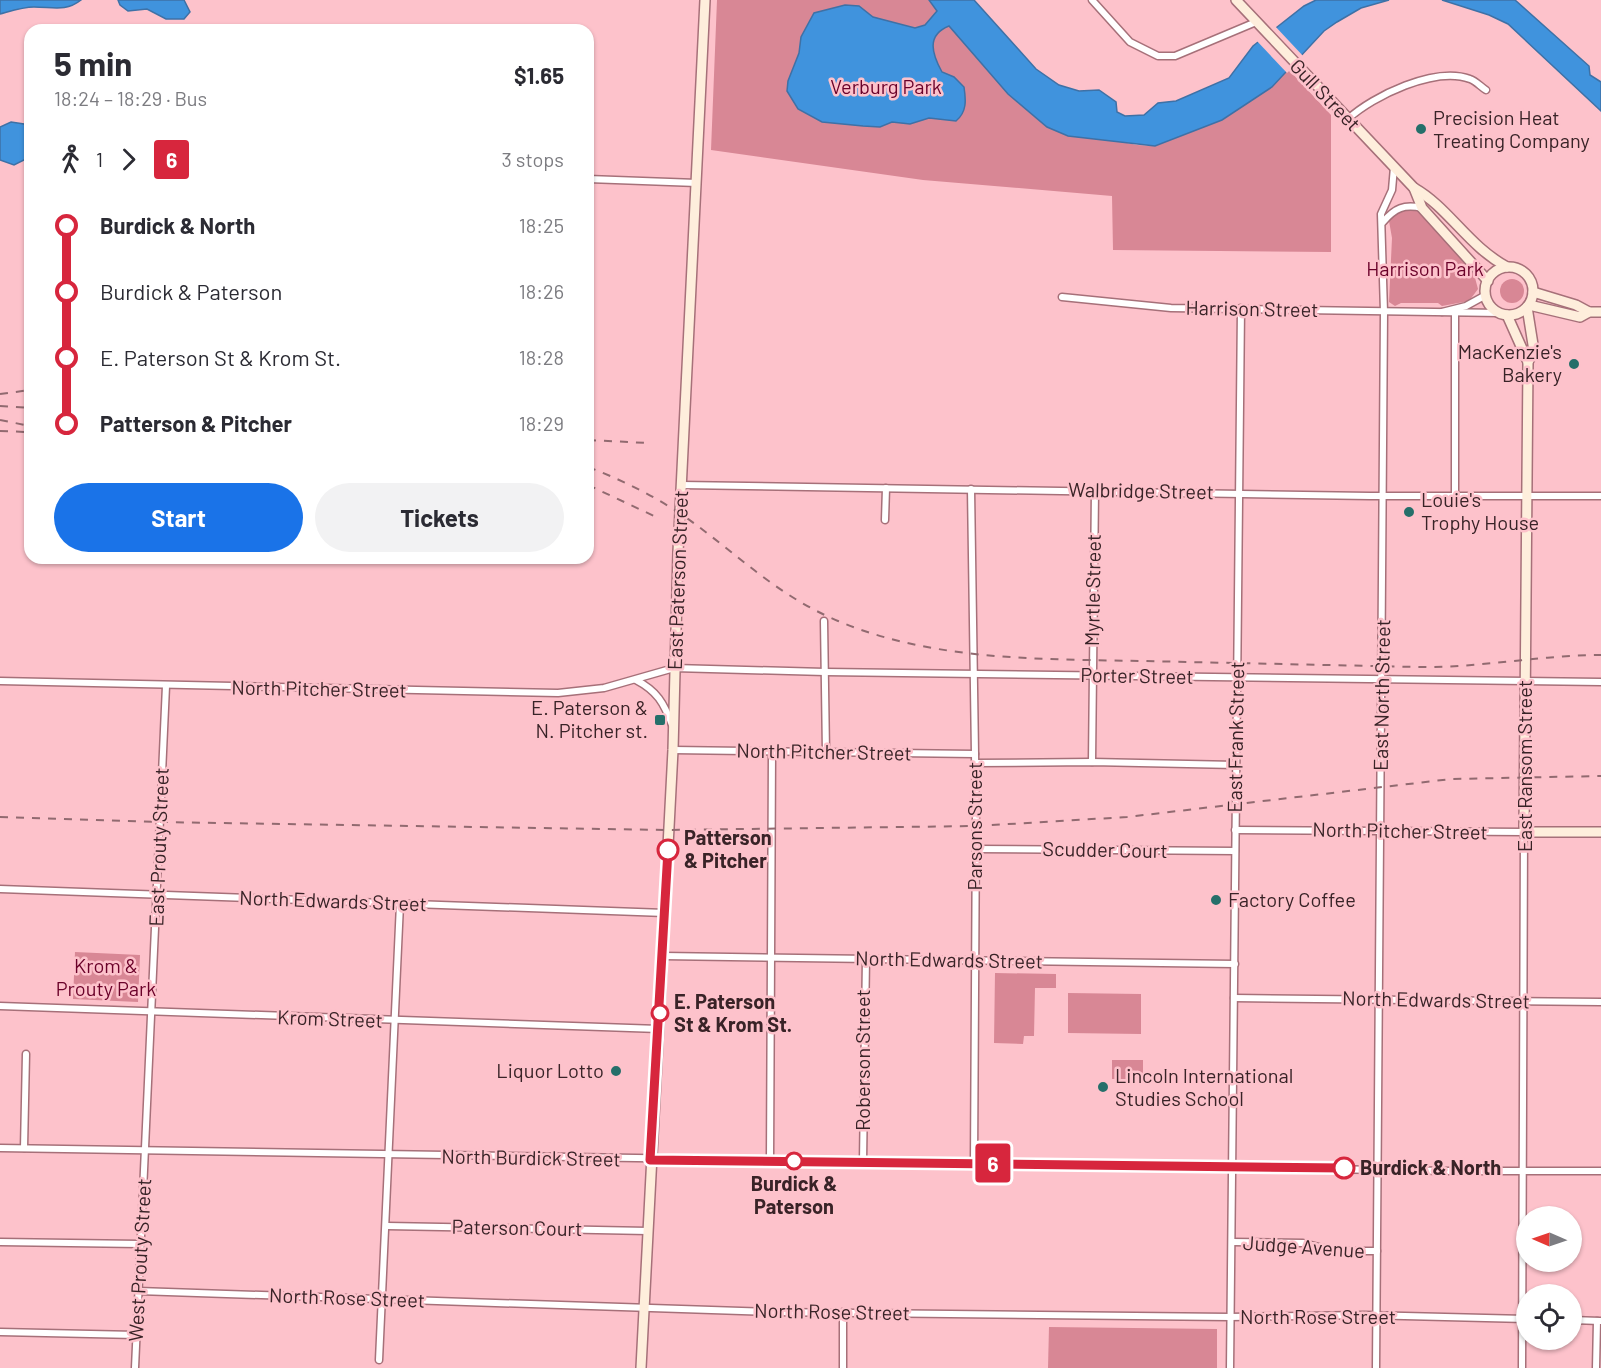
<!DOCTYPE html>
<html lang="en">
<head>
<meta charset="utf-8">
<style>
	body { margin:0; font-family:Barlow,sans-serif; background:#f2f2f3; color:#2b2b33; height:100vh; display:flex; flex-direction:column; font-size:22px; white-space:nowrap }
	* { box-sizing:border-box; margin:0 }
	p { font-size:20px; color:#7c7c81 }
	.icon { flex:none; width:33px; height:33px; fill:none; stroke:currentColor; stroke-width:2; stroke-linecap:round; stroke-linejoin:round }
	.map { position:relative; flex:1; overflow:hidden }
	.side { position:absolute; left:24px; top:24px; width:570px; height:540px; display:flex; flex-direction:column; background:#fff; border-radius:18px; box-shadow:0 2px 4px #0004 }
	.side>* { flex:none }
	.badge { padding:0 12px; border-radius:4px; font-size:21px; line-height:39px }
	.needle { width:39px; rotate:272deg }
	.fabs { position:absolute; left:1516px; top:1206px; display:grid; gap:12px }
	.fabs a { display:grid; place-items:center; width:66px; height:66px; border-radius:50%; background:#fff; box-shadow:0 2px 4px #0004; font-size:30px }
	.map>.badge { position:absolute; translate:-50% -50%; box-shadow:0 0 0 3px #fff }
	.legs { display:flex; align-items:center; gap:9px; height:66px; padding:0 30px; font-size:20px }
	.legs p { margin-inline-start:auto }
	.headline { display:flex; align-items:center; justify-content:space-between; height:102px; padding:0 30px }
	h1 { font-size:33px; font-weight:700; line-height:45px }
	.primary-button { display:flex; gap:12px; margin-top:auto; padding:12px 30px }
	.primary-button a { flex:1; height:69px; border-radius:36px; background:#1a73e8; color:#fff; font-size:24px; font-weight:700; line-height:69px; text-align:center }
	.primary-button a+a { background:#f2f2f3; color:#2b2b33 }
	ul { padding:0 30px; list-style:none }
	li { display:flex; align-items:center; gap:21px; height:66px; font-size:22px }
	li i { display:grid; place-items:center; width:9px; height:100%; margin:0 8px; background:currentColor }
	li i::after { content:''; width:15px; height:15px; margin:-8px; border:4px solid; border-radius:50%; background:#fff }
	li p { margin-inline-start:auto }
	li:first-child i { background:linear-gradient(#0000 50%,currentColor 0) }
	li:last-child i { background:linear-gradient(currentColor 50%,#0000 0) }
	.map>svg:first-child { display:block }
</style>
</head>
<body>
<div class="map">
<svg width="1601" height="1368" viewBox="0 0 1601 1368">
	<rect width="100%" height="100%" fill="#fdc2cb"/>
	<!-- green -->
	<g fill="#d88795">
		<polygon points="717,0 929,0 1008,94 1047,127 1137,145 1155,146 1222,120 1288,69 1331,115 1331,252 1113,250 1112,196 923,180 711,150"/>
		<polygon points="1406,209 1414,210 1422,214 1474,274 1478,289 1469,301 1442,306 1438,303 1401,303 1395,306 1389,302 1392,238 1389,221 1399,212"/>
		<circle cx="1512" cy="291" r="12"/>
		<polygon points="75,952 140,955 138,1002 73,999"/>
		<polygon points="995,973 1056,974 1056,988 1035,988 1034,1036 1024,1036 1023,1044 994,1043"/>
		<polygon points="1068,993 1141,994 1141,1034 1068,1033"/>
		<rect x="1112" y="1060" width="31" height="19"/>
		<polygon points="1049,1327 1217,1329 1217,1368 1048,1368"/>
	</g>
	<!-- water -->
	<g fill="#4093dd" stroke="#3e71a6" stroke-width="1.5">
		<path d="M0,0H81C66,12 53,7 34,7C23,7 11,11 0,14Z"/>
		<polygon points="118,0 184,0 190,12 184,19 166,19 147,9 128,11 120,5"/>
		<path d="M929,0H974L1036,69L1059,85L1079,91L1099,90L1116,102L1117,112L1125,116L1144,115L1158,103L1176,101L1229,78L1253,46L1304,6L1316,0H1389L1361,8L1337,22L1324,31L1272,87L1222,120L1155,146L1068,136L1047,127L1008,94L949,26C926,35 932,54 942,72L954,77L964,87C966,100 967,112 956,121L929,118L910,124L892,122L880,127L863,126L822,122L798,109L787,91L788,81L799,53L801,37L814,13L845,5L859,6L873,17L915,28L925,25L937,11Z"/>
		<polygon points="1442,0 1515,0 1589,66 1590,75 1601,82 1601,111 1508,24 1489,15"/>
		<polygon points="11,122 24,124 30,129 30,157 14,165 0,160 0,127"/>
	</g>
	<!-- pier -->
	<polygon fill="#fdc2cb" points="1274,25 1304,57 1287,73 1256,40"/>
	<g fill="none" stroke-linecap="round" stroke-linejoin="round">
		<!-- street casing -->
		<g stroke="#a67079" stroke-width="9">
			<g id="street">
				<polyline points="1092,0 1130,42 1158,56 1175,56 1256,22"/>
				<path d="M1348,119C1373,96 1435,66 1470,79C1476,81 1481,87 1486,90"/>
				<polyline points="588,179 697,183"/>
				<path d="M1383,222C1395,208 1404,204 1422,208"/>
				<polyline points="1062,297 1171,308 1500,313"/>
				<polyline points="1442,312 1466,306 1486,295"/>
				<polyline points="1455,314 1455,496"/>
				<polyline points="681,485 1370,496 1601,496"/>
				<polyline points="971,489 976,820 974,1163"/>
				<polyline points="885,520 886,488"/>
				<polyline points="824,621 826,753"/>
				<path d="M636,680C657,691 664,703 672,725"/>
				<polyline points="0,681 558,693 604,688 674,668 825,672 1601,682"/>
				<polyline points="673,750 975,754"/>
				<polyline points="1092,762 1095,490"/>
				<polyline points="975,763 1092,762 1236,765"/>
				<polyline points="1235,830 1524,832 1522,1368"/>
				<polyline points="976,849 1235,851"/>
				<polyline points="0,889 665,913"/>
				<polyline points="663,956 1235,964"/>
				<polyline points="1234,998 1601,1002"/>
				<polyline points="0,1006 659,1029"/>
				<polyline points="0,1148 1451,1171 1601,1171"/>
				<polyline points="24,1148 26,1054"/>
				<polyline points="770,1161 772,752"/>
				<polyline points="863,1162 866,958"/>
				<polyline points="387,1226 648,1231"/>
				<polyline points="0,1242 140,1244"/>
				<polyline points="1232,1242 1303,1243 1335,1251 1377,1251"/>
				<polyline points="138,1291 768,1312 1230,1317 1364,1315 1527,1319"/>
				<polyline points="843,1312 843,1368"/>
				<polyline points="1572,1320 1600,1321"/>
				<polyline points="0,1332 136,1335"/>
				<polyline points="379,1360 400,904"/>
				<polyline points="135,1368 166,686"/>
				<polyline points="1230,1368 1241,308"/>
				<polyline points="1376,1368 1384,312 1381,214 1392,190 1394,167"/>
				<polyline points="1596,1368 1597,1321"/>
			</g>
		</g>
		<!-- secondary casing -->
		<g stroke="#a67079" stroke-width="12">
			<g id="secondary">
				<path d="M1236,0L1414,188C1449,208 1468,246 1507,267"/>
				<polyline points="1414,188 1422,208 1488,281"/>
				<circle cx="1509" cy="291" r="24"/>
				<polyline points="1533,292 1576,305 1589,312"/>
				<polyline points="1529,305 1580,317 1589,312 1601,312"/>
				<polyline points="1527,307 1534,351 1528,362 1524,832 1601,832"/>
				<polyline points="1507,315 1528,362"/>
				<polyline points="641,1368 673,750 678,552 705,0"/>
			</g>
		</g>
		<!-- street -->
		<use href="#street" stroke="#fff" stroke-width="6"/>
		<!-- secondary -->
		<use href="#secondary" stroke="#feeedc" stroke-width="9"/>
		<!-- rail -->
		<g stroke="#916a70" stroke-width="2" stroke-dasharray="8 8" stroke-linecap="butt">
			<polyline points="0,394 30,390"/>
			<polyline points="0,406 30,408"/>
			<polyline points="0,420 30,426"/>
			<polyline points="0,431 27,432"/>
			<polyline points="588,440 648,443"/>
			<path d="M588,467C620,479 652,495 681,514C736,552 774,594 838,621C933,661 1040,659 1142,661C1234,663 1327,665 1419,667C1480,668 1540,655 1601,655"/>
			<polyline points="588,485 654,516"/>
			<polyline points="0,817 160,822 668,830 976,826 1127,817 1451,779 1601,776"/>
		</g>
	</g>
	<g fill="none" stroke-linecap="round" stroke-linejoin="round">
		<!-- line-1 casing -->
		<g stroke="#fff" stroke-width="14">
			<polyline id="line-1" points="668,850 650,1160 1344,1168"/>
		</g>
		<!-- line-1 -->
		<use href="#line-1" stroke="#d7263d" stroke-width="9"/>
	</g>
	<!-- markers -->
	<g fill="#256f6a" stroke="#fdc2cb" stroke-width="2">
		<circle cx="1421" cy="129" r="6"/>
		<circle cx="1574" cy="364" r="6"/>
		<circle cx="1409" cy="512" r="6"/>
		<rect x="654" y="714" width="12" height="12" rx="3"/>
		<circle cx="1216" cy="900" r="6"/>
		<circle cx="616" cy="1071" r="6"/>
		<circle cx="1103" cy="1087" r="6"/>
	</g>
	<g fill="#fff" stroke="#d7263d" stroke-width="3">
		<circle cx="668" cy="850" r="10"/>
		<circle cx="660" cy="1013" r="8"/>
		<circle cx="794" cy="1161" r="8"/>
		<circle cx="1344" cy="1168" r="10"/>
	</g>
	<g text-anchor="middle" stroke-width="5" stroke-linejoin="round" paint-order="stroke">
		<!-- park labels -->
		<g font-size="20" fill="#6a0129" stroke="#fdc2cb">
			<text x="886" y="94">Verburg Park</text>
			<text x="1425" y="276">Harrison Park</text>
			<text x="106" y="973">Krom &amp;<tspan x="106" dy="23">Prouty Park</tspan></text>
		</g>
		<!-- street labels -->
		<g font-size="20" fill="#392327" stroke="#fdc2cb">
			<text transform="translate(1325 95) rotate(46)" y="7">Gull Street</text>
			<text transform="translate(1252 309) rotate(1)" y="7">Harrison Street</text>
			<text transform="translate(1141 491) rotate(1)" y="7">Walbridge Street</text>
			<text transform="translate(678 580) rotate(-88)" y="7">East Paterson Street</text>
			<text transform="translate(1093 590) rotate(-89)" y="7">Myrtle Street</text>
			<text transform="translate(1137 676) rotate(1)" y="7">Porter Street</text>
			<text transform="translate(319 689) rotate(1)" y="7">North Pitcher Street</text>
			<text transform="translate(1382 695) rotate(-89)" y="7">East North Street</text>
			<text transform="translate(1236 737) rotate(-89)" y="7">East Frank Street</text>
			<text transform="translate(824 752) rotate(1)" y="7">North Pitcher Street</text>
			<text transform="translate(1525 766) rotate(-90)" y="7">East Ransom Street</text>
			<text transform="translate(975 826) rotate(-90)" y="7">Parsons Street</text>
			<text transform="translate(1400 831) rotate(1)" y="7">North Pitcher Street</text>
			<text transform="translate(159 847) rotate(-88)" y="7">East Prouty Street</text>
			<text transform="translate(1105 850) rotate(1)" y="7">Scudder Court</text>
			<text transform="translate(333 901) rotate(2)" y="7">North Edwards Street</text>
			<text transform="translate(949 960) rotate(1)" y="7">North Edwards Street</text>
			<text transform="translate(1436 1000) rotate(1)" y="7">North Edwards Street</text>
			<text transform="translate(330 1019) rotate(2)" y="7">Krom Street</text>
			<text transform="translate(863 1060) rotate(-90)" y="7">Roberson Street</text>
			<text transform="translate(531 1158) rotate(1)" y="7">North Burdick Street</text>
			<text transform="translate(517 1228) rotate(1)" y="7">Paterson Court</text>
			<text transform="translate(1304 1247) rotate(4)" y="7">Judge Avenue</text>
			<text transform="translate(140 1260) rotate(-87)" y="7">West Prouty Street</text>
			<text transform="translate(347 1298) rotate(2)" y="7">North Rose Street</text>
			<text transform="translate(832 1312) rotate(1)" y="7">North Rose Street</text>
			<text x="1318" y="1324">North Rose Street</text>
		</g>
		<!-- poi labels -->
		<g font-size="20" fill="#392327" stroke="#fdc2cb" text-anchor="start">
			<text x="1433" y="125">Precision Heat<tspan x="1433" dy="23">Treating Company</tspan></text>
			<text x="1562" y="359" text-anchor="end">MacKenzie's<tspan x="1562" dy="23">Bakery</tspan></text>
			<text x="1421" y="507">Louie's<tspan x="1421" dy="23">Trophy House</tspan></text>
			<text x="648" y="715" text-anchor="end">E. Paterson &amp;<tspan x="648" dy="23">N. Pitcher st.</tspan></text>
			<text x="1228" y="907">Factory Coffee</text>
			<text x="604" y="1078" text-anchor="end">Liquor Lotto</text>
			<text x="1115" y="1083">Lincoln International<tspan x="1115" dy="23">Studies School</tspan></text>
		</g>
		<!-- stop labels -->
		<g font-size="20" font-weight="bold" fill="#392327" stroke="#fdc2cb" text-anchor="start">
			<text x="684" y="845">Patterson<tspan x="684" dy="23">&amp; Pitcher</tspan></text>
			<text x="674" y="1009">E. Paterson<tspan x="674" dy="23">St &amp; Krom St.</tspan></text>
			<text x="1360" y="1175">Burdick &amp; North</text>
			<text x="794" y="1191" text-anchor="middle">Burdick &amp;<tspan x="794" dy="23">Paterson</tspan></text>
		</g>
	</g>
</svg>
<div class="fabs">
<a><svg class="needle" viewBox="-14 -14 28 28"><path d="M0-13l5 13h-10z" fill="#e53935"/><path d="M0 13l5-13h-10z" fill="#7c7c81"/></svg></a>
<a><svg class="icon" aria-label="locate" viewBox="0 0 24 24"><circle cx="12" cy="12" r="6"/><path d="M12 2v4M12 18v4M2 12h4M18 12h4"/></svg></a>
</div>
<b class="badge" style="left:993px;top:1163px;background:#d7263d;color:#fff">6</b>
<section class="side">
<div class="headline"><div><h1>5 min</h1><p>18:24 – 18:29 · Bus</p></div><b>$1.65</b></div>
<div class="legs"><svg class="icon" aria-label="walk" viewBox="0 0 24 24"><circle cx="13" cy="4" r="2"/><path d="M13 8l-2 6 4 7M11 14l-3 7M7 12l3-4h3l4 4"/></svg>1<svg class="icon" aria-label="forward" viewBox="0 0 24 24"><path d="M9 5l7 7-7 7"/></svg><b class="badge" style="background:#d7263d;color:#fff">6</b><p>3 stops</p></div>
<ul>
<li><i style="color:#d7263d"></i><b>Burdick &amp; North</b><p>18:25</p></li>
<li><i style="color:#d7263d"></i><span>Burdick &amp; Paterson</span><p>18:26</p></li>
<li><i style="color:#d7263d"></i><span>E. Paterson St &amp; Krom St.</span><p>18:28</p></li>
<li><i style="color:#d7263d"></i><b>Patterson &amp; Pitcher</b><p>18:29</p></li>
</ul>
<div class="primary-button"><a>Start</a><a>Tickets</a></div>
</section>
</div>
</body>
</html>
